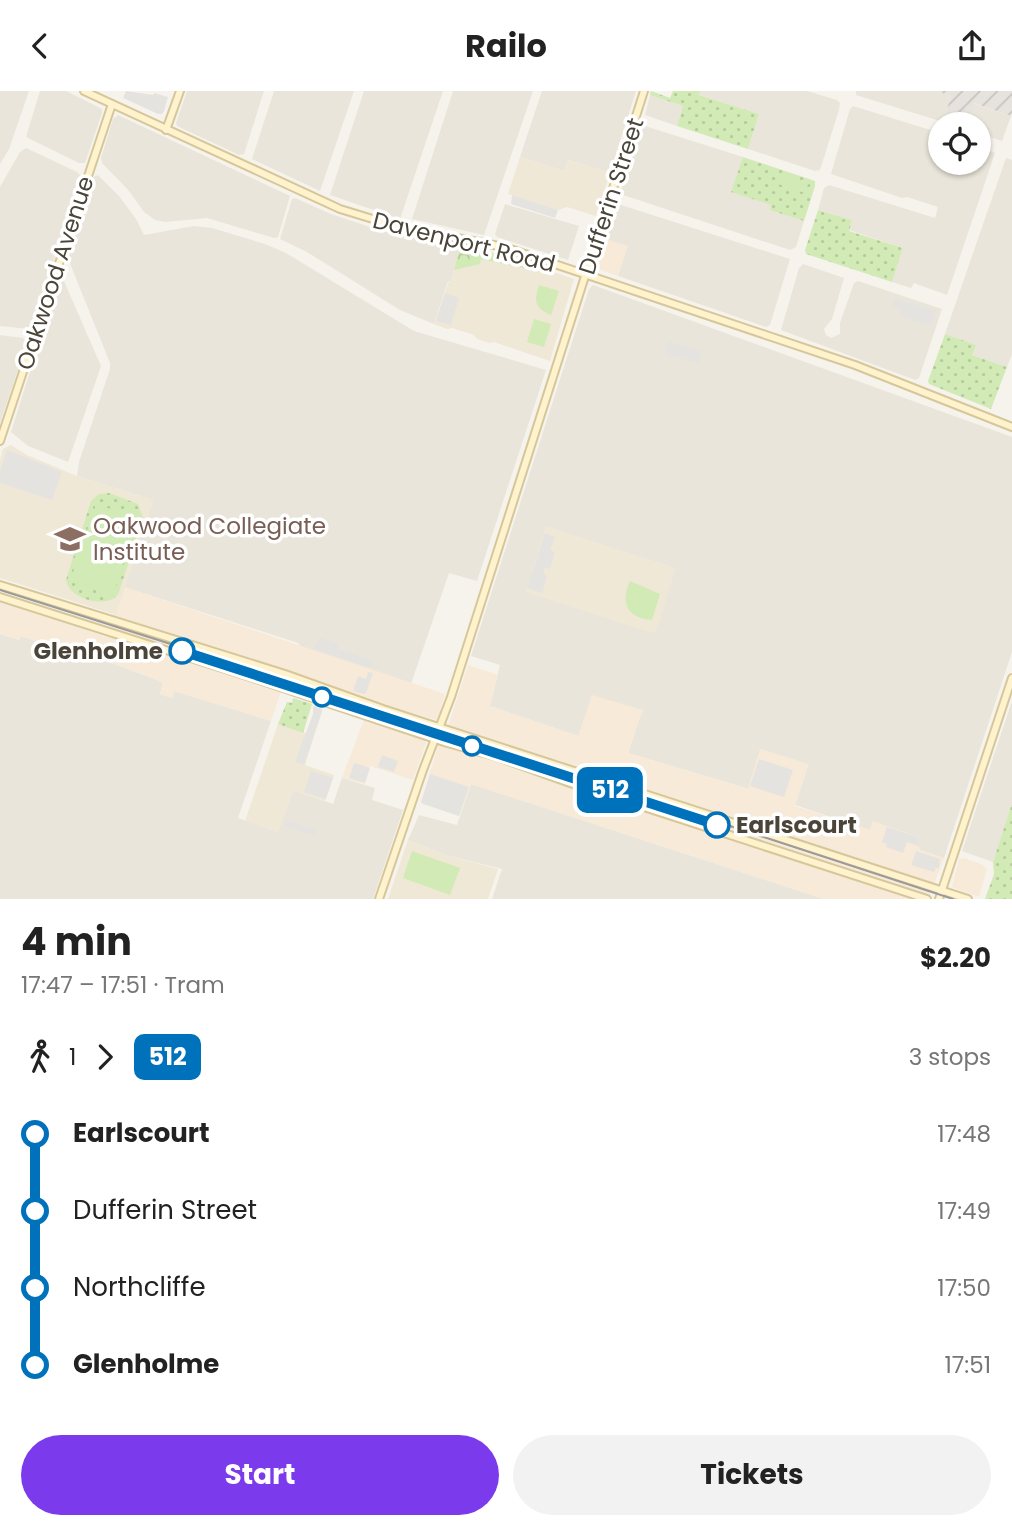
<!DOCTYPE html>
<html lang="en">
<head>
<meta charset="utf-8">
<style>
	body { margin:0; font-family:Poppins,sans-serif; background:#f2f2f2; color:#222; height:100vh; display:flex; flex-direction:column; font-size:26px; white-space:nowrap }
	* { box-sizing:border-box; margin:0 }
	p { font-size:23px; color:#767676 }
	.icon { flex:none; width:38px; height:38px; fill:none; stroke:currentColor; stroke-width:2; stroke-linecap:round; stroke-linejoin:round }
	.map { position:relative; height:808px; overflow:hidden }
	.details { display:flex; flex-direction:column; background:#fff; flex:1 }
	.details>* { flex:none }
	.badge { padding:0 14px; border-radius:10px; font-size:24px; line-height:46px }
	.controls { position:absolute; left:928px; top:21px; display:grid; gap:14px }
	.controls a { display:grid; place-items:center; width:63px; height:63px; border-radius:50%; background:#fff; box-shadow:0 2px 5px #0004; font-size:35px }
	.map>.badge { position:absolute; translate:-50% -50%; box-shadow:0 0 0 4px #fff }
	.legs { display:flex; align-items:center; gap:10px; height:77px; padding:0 21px; font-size:23px }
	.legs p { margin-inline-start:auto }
	.overview { display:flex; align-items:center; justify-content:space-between; height:119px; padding:0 21px }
	h1 { font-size:38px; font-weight:700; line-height:52px }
	.button { display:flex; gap:14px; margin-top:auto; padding:14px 21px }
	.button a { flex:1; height:80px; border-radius:42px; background:#7c3aed; color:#fff; font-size:28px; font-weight:700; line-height:80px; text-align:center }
	.button a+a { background:#f2f2f2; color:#222 }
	ul { padding:0 21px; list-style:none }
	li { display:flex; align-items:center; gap:24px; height:77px; font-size:26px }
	li i { display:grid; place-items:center; width:10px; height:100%; margin:0 9px; background:currentColor }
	li i::after { content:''; width:18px; height:18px; margin:-9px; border:5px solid; border-radius:50%; background:#fff }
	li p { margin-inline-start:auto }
	li:first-child i { background:linear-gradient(#0000 50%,currentColor 0) }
	li:last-child i { background:linear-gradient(currentColor 50%,#0000 0) }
	header { display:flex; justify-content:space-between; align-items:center; height:91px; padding:0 21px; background:#fff; font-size:32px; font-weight:700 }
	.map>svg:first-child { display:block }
</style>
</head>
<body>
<header><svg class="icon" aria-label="back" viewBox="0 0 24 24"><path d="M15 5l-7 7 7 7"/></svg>Railo<svg class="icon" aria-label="share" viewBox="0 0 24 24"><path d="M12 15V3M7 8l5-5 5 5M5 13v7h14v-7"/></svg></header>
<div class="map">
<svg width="1012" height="808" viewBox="0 0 1012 808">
	<defs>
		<pattern id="industrial-furrows" width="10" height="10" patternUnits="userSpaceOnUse" patternTransform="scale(1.75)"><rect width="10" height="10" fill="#e6e2dd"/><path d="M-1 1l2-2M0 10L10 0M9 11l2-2" fill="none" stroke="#c7c3be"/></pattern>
		<pattern id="grass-dots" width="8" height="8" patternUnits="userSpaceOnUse" patternTransform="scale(1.75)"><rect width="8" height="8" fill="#d2eab5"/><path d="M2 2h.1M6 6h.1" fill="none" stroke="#b6ca9c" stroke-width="1.8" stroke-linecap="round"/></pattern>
		<pattern id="forest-crowns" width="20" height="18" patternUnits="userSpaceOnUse" patternTransform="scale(1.75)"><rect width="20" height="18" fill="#d2eab5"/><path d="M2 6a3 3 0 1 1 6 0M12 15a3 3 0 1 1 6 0" fill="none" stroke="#b6ca9c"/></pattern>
	</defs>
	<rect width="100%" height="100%" fill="#f6f3ec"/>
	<!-- residential -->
	<g fill="#eae5da" fill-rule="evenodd">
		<polygon points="0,0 29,0 9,58 0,73"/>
		<polygon points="40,0 66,0 102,18 102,22 85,72 79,72 26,46"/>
		<polygon points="187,0 264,0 244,63 239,64 177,35 176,32"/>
		<polygon points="274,0 354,0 320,100 252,68"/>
		<polygon points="364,0 443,0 400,128 330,104"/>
		<polygon points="453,0 533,0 484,144 412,128"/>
		<polygon points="542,0 636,0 610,82 568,69 564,80 520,66"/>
		<polygon points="700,0 807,0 837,9 840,12 839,19 820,79 815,80 748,58 759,23 699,4"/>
		<polygon points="856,0 936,0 951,5 943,31 856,4"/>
		<polygon points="650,4 683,15 677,35 645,24"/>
		<polygon points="973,12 1011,25 1002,50 978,42 978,33 967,33"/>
		<polygon points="853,15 940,42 940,72 978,72 978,55 995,62 947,204 914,192 911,197 892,191 903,157 849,139 852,129 818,119 824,97 829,94 935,127 938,116 907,106 902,107 831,83 850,18"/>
		<polygon points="118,24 290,105 278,146 274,147 207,127 165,131 155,129 144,121 129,100 102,72 101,67 113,28"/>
		<polygon points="645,35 743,66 732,101 772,114 771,119 804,130 796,156 790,159 620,103 640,36"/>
		<polygon points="26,57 77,81 81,85 33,234 29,238 0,235 0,96 20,61"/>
		<polygon points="1006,67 1012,69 1012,263 1007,276 972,264 975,254 945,243"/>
		<polygon points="98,84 119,105 136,128 144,144 194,135 212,137 265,153 286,162 414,240 546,279 477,490 449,482 411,593 300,555 298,552 124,496 153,409 77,385 79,371 110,278 110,272 67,165 93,86"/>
		<polygon points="295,107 331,123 367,135 399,144 460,156 451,190 448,190 434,233 400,219 307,161 280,148 292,108"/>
		<polygon points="505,113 579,135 568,169 497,146 495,143"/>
		<polygon points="618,113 790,168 770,234 766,236 618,185 627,155 604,148 614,116"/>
		<polygon points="803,173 844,187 832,228 824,238 826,244 831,247 840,243 840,232 854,192 858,190 942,218 919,287 915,289 781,239 799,177"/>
		<polygon points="63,188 101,275 68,371 28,355 11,341 57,195 60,189"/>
		<path d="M593,194L1012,346V561L944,767L920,759L918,755V746L873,731L870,739L795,714L808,674L749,698L628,662L642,619L578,645L490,615L500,574L471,565L589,198ZM546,436L674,477L675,481L526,501Z"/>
		<polygon points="0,244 23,247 27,252 0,332"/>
		<polygon points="0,543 19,549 21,545 58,557 60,553 163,591 160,603 172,607 174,600 271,630 238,727 278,741 293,699 333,713 342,687 375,697 372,709 403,719 373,808 0,808"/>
		<polygon points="1012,610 1012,712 993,771 962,760"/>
		<polygon points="471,693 824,808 492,808 502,778 446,764 408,749 419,724 457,734"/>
	</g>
	<!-- commercial -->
	<g fill="#f7ead8">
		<polygon points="604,148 628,155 618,185 596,177"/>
		<polygon points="124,496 445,603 438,626 436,629 363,607 288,580 271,630 174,600 172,607 160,603 163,591 61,553 59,557 22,545 19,549 0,543 0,510 107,546"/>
		<polygon points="468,574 498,584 490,615 578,645 592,604 643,619 628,662 748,698 760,658 809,673 795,715 870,739 873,730 918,746 918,755 920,759 944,767 928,808 824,808 471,693 459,725 423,713 421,710 438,656 442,654"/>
		<polygon points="364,629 423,648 426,652 413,689 370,675 364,693 342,687"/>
		<polygon points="964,767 981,773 987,778 979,806 952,796 959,768"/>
	</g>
	<!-- industrial -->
	<polygon fill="url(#industrial-furrows)" points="936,0 1012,0 1012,22 1011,25 974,12 967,33 951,33 943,31 951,5"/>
	<!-- education -->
	<g fill="#efe8d6">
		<polygon points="520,66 564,80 568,69 610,82 596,125 567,116 558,119 508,103"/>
		<polygon points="460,156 498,163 574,188 550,270 494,251 489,252 477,248 474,244 452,237 447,238 434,233 449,190 451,190"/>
		<polygon points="11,354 27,364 77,385 153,409 116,524 0,487 0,369 3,358"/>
		<polygon points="546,435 674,477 675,479 656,541 652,542 526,501"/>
		<polygon points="278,633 314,645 305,674 334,684 325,710 293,699 278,741 245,730"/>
		<polygon points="408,749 446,764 498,778 488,808 388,808"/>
	</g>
	<!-- grass -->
	<g fill="url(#grass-dots)">
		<polygon points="651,0 670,7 673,0 700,0 699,4 759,23 748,58 677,35 683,15 650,4"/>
		<polygon points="743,66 815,90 815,95 804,130 770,119 771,114 731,101"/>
		<polygon points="818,119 852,129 849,140 903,157 892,191 806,163 805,159"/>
		<polygon points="945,243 976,254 972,264 1007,276 991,318 929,293 928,290"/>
		<path d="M109,402L138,413L143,427L118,504C105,518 69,508 66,489L91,410L99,403Z"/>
		<polygon points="293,607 312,613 303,642 278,633 287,611 292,612"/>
		<polygon points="1012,712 1012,808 985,808 994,783 993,771"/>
	</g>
	<!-- forest -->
	<polygon fill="url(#forest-crowns)" points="460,156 495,162 551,181 550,183 481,168 480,173 454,179"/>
	<!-- pitch -->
	<g fill="#d2eab5">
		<polygon points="781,83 808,93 805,102 778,93"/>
		<path d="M539,194L559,200L551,224C534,217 534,210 539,194Z"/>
		<polygon points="534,228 551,233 544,256 527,251"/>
		<polygon points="96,413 138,427 113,505 70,490"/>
		<path d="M630,490L660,503L652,529C627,527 620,512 630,490Z"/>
		<polygon points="412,760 460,777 450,804 403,787"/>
	</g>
	<!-- parking -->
	<g fill="#e5e3e0">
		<polygon points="126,0 153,4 154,2 168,6 164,20 162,23 158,23 123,7"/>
		<polygon points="512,104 558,119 555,127 511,113"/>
		<polygon points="445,202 459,207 451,234 436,230"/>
		<polygon points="895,207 936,220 931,235 900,225 902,219 892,216"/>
		<polygon points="668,250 702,261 698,272 665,263"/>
		<polygon points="7,359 62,381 52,409 0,392 0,380"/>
		<polygon points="545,442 555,446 550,459 555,461 550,478 545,477 543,483 547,485 542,502 527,497"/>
		<polygon points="320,546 339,553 338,557 374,570 369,577 314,558"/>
		<polygon points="368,581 373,582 366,602 363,603 353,600 358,585 366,588"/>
		<polygon points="313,615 322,618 322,621 304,674 295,671 313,623"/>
		<polygon points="382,664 398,670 394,681 378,676"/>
		<polygon points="759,668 793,679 784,706 750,695"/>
		<polygon points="354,672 370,677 365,692 349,687"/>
		<polygon points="311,680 333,687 326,708 304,701"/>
		<polygon points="430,683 469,696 459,725 421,712"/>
		<polygon points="286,729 316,739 314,745 284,735"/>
		<polygon points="887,736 918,746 918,755 907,751 903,762 886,756 887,753 882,751"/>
		<polygon points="916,760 940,768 939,777 936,777 934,781 911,774"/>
	</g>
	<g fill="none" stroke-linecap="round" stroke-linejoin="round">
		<!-- secondary casing -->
		<g stroke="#d6c79b" stroke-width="10">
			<g id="secondary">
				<polyline points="84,0 340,118 399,136 504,156 855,274 1012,336"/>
				<polyline points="166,39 180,0"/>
				<polyline points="0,350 112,13"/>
				<polyline points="0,494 285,583 383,618 968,808"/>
				<polyline points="0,506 244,584 444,651 498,666 570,692 927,808"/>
				<polyline points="379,808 423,679 451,606 644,0"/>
				<polyline points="939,808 1012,587"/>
			</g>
		</g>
		<!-- secondary -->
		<use href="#secondary" stroke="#fff3cd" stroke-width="6"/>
		<!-- tram -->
		<polyline stroke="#9a9a9a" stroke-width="2" points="0,499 256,580 953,808"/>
	</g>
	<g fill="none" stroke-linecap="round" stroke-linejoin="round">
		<!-- line-1 casing -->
		<g stroke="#fff" stroke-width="16">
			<polyline id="line-1" points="182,560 717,734"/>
		</g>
		<!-- line-1 -->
		<use href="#line-1" stroke="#0072bc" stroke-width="10"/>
	</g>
	<!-- icons -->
	<defs>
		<g id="school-bare" transform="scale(2.415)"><path d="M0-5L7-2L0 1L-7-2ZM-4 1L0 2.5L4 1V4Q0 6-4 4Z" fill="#8d6e63" stroke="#fff" stroke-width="2.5" paint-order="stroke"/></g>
	</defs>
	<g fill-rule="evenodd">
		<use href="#school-bare" x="70" y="448"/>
	</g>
	<!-- markers -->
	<g fill="#fff" stroke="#0072bc" stroke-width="3.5">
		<circle cx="182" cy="560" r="12"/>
		<circle cx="322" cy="606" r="9"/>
		<circle cx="472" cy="655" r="9"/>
		<circle cx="717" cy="734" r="12"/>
	</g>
	<g text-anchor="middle" stroke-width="7" stroke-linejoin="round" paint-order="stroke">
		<!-- street labels -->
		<g font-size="23" fill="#4b4439" stroke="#fff">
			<text transform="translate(611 105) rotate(-72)" y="8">Dufferin Street</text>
			<text transform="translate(464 151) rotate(14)" y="8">Davenport Road</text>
			<text transform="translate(55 182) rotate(-72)" y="8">Oakwood Avenue</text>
		</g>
		<!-- education labels -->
		<g font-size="23" fill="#785e54" stroke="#fff" text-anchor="start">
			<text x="93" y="443">Oakwood Collegiate<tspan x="93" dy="26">Institute</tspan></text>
		</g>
		<!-- stop labels -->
		<g font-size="23" font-weight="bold" fill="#4b4439" stroke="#fff" text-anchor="end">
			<text x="163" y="568">Glenholme</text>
			<text x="736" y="742" text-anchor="start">Earlscourt</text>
		</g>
	</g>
</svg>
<div class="controls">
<a><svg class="icon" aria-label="locate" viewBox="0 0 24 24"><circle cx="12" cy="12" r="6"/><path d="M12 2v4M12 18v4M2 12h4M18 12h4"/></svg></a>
</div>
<b class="badge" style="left:610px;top:699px;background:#0072bc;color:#fff">512</b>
</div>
<section class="details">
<div class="overview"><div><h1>4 min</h1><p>17:47 – 17:51 · Tram</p></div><b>$2.20</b></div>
<div class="legs"><svg class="icon" aria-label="walk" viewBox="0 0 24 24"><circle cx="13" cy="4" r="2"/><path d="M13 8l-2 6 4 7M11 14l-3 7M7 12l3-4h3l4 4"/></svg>1<svg class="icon" aria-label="forward" viewBox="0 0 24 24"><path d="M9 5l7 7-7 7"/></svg><b class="badge" style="background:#0072bc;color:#fff">512</b><p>3 stops</p></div>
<ul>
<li><i style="color:#0072bc"></i><b>Earlscourt</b><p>17:48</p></li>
<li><i style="color:#0072bc"></i><span>Dufferin Street</span><p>17:49</p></li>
<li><i style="color:#0072bc"></i><span>Northcliffe</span><p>17:50</p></li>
<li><i style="color:#0072bc"></i><b>Glenholme</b><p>17:51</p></li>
</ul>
<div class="button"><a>Start</a><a>Tickets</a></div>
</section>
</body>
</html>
